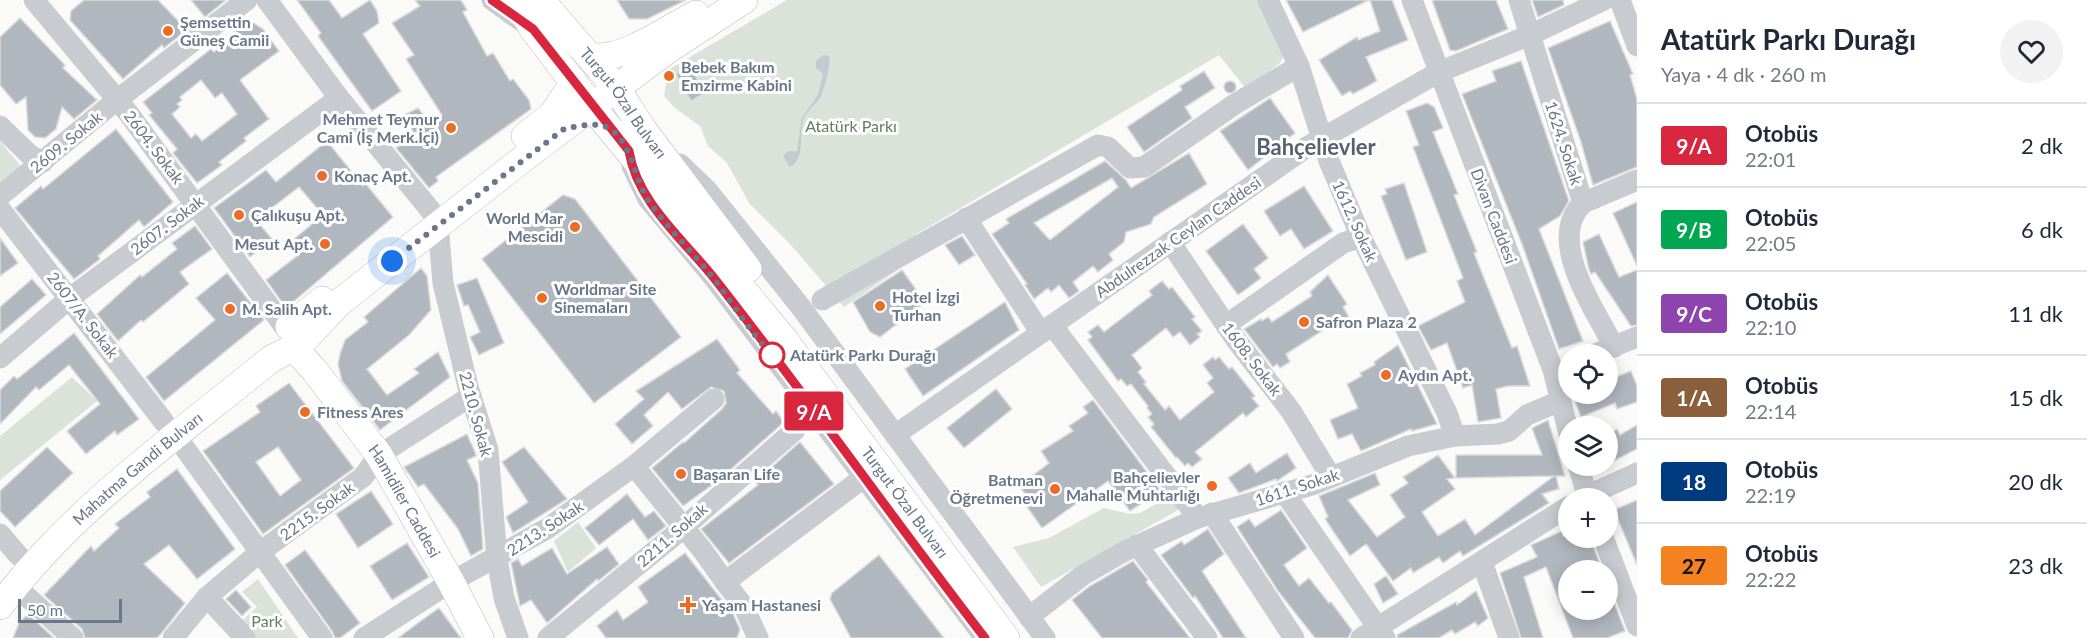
<!DOCTYPE html>
<html lang="tr">
<head>
<meta charset="utf-8">
<style>
	body { margin:0; font-family:Lato,sans-serif; background:#f2f2f3; color:#1f2937; height:100vh; display:flex; flex-direction:column; font-size:22px; white-space:nowrap }
	* { box-sizing:border-box; margin:0 }
	p { font-size:20px; color:#747a83 }
	.icon { flex:none; width:33px; height:33px; fill:none; stroke:currentColor; stroke-width:2; stroke-linecap:round; stroke-linejoin:round }
	.map { position:relative; flex:1; overflow:hidden }
	.details { display:flex; flex-direction:column; background:#fff; width:450px }
	.details>* { flex:none }
	.badge { padding:0 12px; border-radius:4px; font-size:21px; line-height:39px }
	.fabs { position:absolute; left:1558px; top:344px; display:grid; gap:12px }
	.fabs a { display:grid; place-items:center; width:60px; height:60px; border-radius:50%; background:#fff; box-shadow:0 3px 15px #0003; font-size:30px }
	.scale { position:absolute; left:18px; bottom:15px; width:104px; box-sizing:border-box; padding-left:6px; border:3px solid #68778a; border-top:0; font-size:16px; line-height:21px; white-space:nowrap; color:#68778a; -webkit-text-stroke:4px #fff; paint-order:stroke }
	.you { position:absolute; width:30px; height:30px; margin:-15px; border:4px solid #fff; border-radius:50%; background:#1a73e8; box-shadow:0 0 0 9px #1a73e833 }
	.map>.badge { position:absolute; translate:-50% -50%; box-shadow:0 0 0 3px #fff }
	.round { display:grid; place-items:center; flex:none; width:63px; height:63px; border-radius:32px; background:#f2f2f3 }
	.head { display:flex; align-items:center; justify-content:space-between; height:102px; padding:0 24px }
	h1 { font-size:28px; font-weight:700; line-height:45px }
	ul { padding:0; list-style:none }
	li { display:flex; align-items:center; gap:18px; height:84px; padding:0 24px; border-top:2px solid #e0e1e3 }
	li div { flex:1 }
	li b { display:block; font-size:22px }
	li em { font-style:normal }
	li .badge { min-width:66px; font-weight:700; text-align:center }
	main { display:flex; flex:1; min-height:0 }
	.map>svg:first-child { display:block }
</style>
</head>
<body>
<main>
<div class="map">
<svg width="1637" height="638" viewBox="0 0 1637 638">
	<rect width="100%" height="100%" fill="#fafaf8"/>
	<!-- green -->
	<g fill="#dbe2d9">
		<polygon points="787,0 1259,0 1286,51 1280,63 1246,89 1219,55 915,235 925,251 844,307 791,245 749,203 727,163 708,146 700,126 675,108 664,96 668,70"/>
		<polygon points="0,141 25,171 0,189"/>
		<polygon points="72,377 97,401 0,480 0,436"/>
		<polygon points="1170,496 1180,509 1041,587 1013,547 1049,538 1104,508 1130,514 1140,513"/>
		<polygon points="578,522 596,548 568,572 554,541"/>
		<polygon points="258,579 298,638 252,638 239,623 257,607 242,592"/>
	</g>
	<!-- water -->
	<path fill="#c3cbd1" d="M823,55L829,56C832,62 824,89 821,96C816,104 808,110 804,118C798,134 806,155 792,166H789L783,156L788,151H797L802,118L818,95L823,74L816,68V61Z"/>
	<!-- building -->
	<g fill="#b1b7bf" stroke="#dcdcda" stroke-width="1.5" fill-rule="evenodd">
		<polygon points="84,0 158,0 187,30 164,48 162,45 123,79 70,20 71,11"/>
		<polygon points="191,0 226,0 205,17"/>
		<polygon points="297,0 329,0 342,18 370,0 377,11 379,23 363,34 401,91 372,111 318,36 321,33"/>
		<polygon points="415,0 461,0 467,10 463,12 487,56 493,53 510,81 513,79 529,100 531,109 436,177 438,181 429,188 396,148 415,135 404,115 418,108 430,123 442,115 406,59 414,55 392,23 420,6"/>
		<polygon points="617,0 686,0 647,19 629,19"/>
		<polygon points="1286,0 1369,0 1303,32"/>
		<polygon points="1370,0 1392,0 1408,40 1366,57 1377,81 1353,94 1350,91 1342,96 1319,60 1357,37 1358,40 1380,31"/>
		<polygon points="1432,0 1496,0 1508,29 1456,51 1450,50"/>
		<polygon points="1532,0 1563,0 1564,5 1538,17"/>
		<polygon points="20,18 65,65 63,68 97,100 74,119 62,107 56,129 45,138 35,137 28,130 26,97 16,104 0,85 0,37"/>
		<path d="M250,21L263,29L279,51L240,80L269,119L244,138L246,141L219,162L222,165L197,183L173,153L177,149L149,115L152,113L143,102L211,49L214,52L235,36L233,33ZM201,80L215,98L222,93L237,114L202,141L196,134L191,138L172,114L180,107L177,104L182,100L180,97Z"/>
		<polygon points="1610,21 1633,74 1630,75 1637,99 1637,167 1593,185 1581,142 1548,48"/>
		<polygon points="1521,61 1569,201 1560,216 1539,229 1583,341 1559,349 1522,244 1462,94 1496,81 1492,71"/>
		<polygon points="690,66 705,93 691,101 676,74"/>
		<polygon points="1204,71 1215,88 1185,107 1192,118 1144,152 1127,127 1182,90 1180,86"/>
		<circle cx="1230" cy="87" r="6"/>
		<polygon points="1270,98 1295,133 1248,170 1220,131"/>
		<polygon points="1427,103 1434,107 1443,128 1433,132 1458,194 1454,195 1477,252 1474,253 1512,348 1517,346 1530,386 1508,386 1496,389 1501,418 1478,422 1472,385 1463,388 1447,343 1431,350 1418,326 1465,302 1457,281 1463,278 1413,147 1419,145 1406,111"/>
		<polygon points="116,129 173,202 144,227 139,220 98,256 100,259 74,279 15,208 41,186 43,189"/>
		<polygon points="327,141 363,186 365,183 393,217 286,308 266,280 297,256 288,244 323,215 299,187 256,220 272,239 250,257 214,208 266,170 276,182"/>
		<path d="M1189,153L1207,184L1154,217L1151,224L1126,232L1124,242L1109,254L1113,260L1098,272L1093,266L1073,282L1079,291L1069,298L1059,285L1051,292L1048,288L1034,299L1025,285L1027,284L992,234L1009,223L1006,219L1105,161L1126,180L1131,188ZM1112,178L1118,187L1050,240L1034,223Z"/>
		<polygon points="1404,183 1427,252 1406,260 1381,196 1387,194 1385,189"/>
		<polygon points="1304,186 1333,231 1304,249 1291,229 1280,236 1264,211"/>
		<polygon points="563,195 575,199 681,337 594,403 482,259"/>
		<polygon points="1637,202 1637,266 1613,213"/>
		<polygon points="1243,224 1268,258 1254,269 1261,278 1238,295 1206,251"/>
		<polygon points="195,226 212,249 180,272 189,284 143,322 141,320 118,341 97,314 140,275 142,277 177,249 172,243"/>
		<polygon points="1599,234 1619,277 1637,270 1637,325 1631,326 1595,272 1591,274 1589,270 1583,242"/>
		<polygon points="962,236 975,255 959,265 945,245"/>
		<polygon points="0,238 18,263 0,276"/>
		<polygon points="421,268 427,276 431,310 409,335 367,369 387,395 419,373 414,369 438,352 450,377 380,430 342,381 338,364 340,354 345,340 368,322 364,317"/>
		<polygon points="902,270 925,302 880,337 870,332 853,302"/>
		<polygon points="227,273 264,320 164,401 146,377 215,320 196,298"/>
		<polygon points="1328,275 1347,304 1343,307 1349,317 1338,323 1337,321 1286,354 1290,362 1280,368 1277,364 1273,367 1244,329 1261,319 1262,321 1268,317 1272,322 1312,296 1310,292"/>
		<polygon points="477,278 504,343 479,355 470,337 480,332 468,305 464,306 457,285"/>
		<polygon points="32,279 46,295 0,334 0,307"/>
		<polygon points="1162,281 1169,289 1172,287 1195,317 1192,319 1202,331 1197,334 1200,337 1190,345 1180,332 1173,337 1166,328 1132,355 1142,368 1138,372 1146,382 1144,384 1165,410 1169,406 1180,420 1214,392 1207,383 1213,378 1203,365 1213,357 1215,360 1219,357 1229,369 1232,367 1255,396 1252,398 1259,406 1246,417 1243,413 1195,452 1202,459 1192,467 1188,463 1185,466 1177,457 1176,458 1151,427 1154,424 1148,417 1152,414 1147,408 1148,406 1131,384 1127,386 1121,379 1118,381 1088,340 1092,337 1088,332 1098,325 1104,332 1152,295 1149,291"/>
		<polygon points="1005,302 1019,330 923,396 905,369"/>
		<polygon points="74,333 139,419 117,435 115,431 86,454 67,431 100,404 69,365 39,390 36,387 0,424 0,390 14,376 17,379"/>
		<polygon points="717,339 740,370 737,373 773,414 776,411 784,422 719,480 683,506 652,468 683,442 684,443 722,409 726,403 724,391 711,387 682,409 668,392 644,415 653,426 632,444 615,424 644,399 636,391"/>
		<polygon points="1398,345 1437,424 1412,431 1411,429 1361,451 1352,434 1338,439 1330,420 1358,408 1347,384 1362,376 1360,373 1375,365 1374,362"/>
		<polygon points="1631,371 1637,386 1637,402 1617,409 1615,403 1581,417 1572,393 1608,393 1608,380"/>
		<path d="M289,383L354,468L263,534L203,451L260,412L256,406ZM278,447L301,480L280,496L256,462Z"/>
		<polygon points="996,389 1012,409 964,448 947,428"/>
		<polygon points="1093,400 1161,491 1130,511 1108,481 1042,528 1025,504 1030,500 1019,486 1049,463 1041,451 1073,431 1069,426 1088,413 1083,407"/>
		<polygon points="1548,420 1565,476 1556,476 1559,489 1542,494 1549,503 1463,556 1460,551 1443,563 1439,557 1413,573 1411,568 1393,581 1366,544 1350,556 1325,519 1328,517 1319,496 1375,473 1380,485 1348,500 1377,537 1405,517 1390,495 1408,483 1403,477 1438,455 1455,478 1447,479 1455,489 1422,512 1438,536 1465,519 1475,535 1554,476 1456,478 1456,455 1542,455 1532,428"/>
		<polygon points="1637,425 1637,449 1608,464 1608,434 1617,429 1620,435"/>
		<polygon points="467,434 475,452 476,456 467,460 478,483 483,549 471,556 458,529 424,484 418,487 404,467"/>
		<polygon points="800,442 834,484 729,563 701,529 758,485 755,482"/>
		<polygon points="47,447 73,473 15,527 0,511 0,491"/>
		<polygon points="524,447 567,499 513,533 506,517 528,502 502,462"/>
		<polygon points="1287,453 1296,468 1277,481 1276,479 1239,493 1228,478 1250,463 1256,473"/>
		<polygon points="177,469 235,549 197,579 169,545 144,564 185,603 161,634 157,638 85,638 82,629 44,595 91,546 94,551 119,528 115,524 150,497 147,492"/>
		<polygon points="371,491 393,524 358,548 336,514"/>
		<polygon points="627,494 645,517 654,511 666,526 648,540 633,519 599,545 585,528"/>
		<polygon points="1637,500 1637,565 1614,510"/>
		<polygon points="1281,510 1307,548 1284,565 1299,586 1309,578 1329,603 1331,602 1352,630 1348,638 1315,638 1278,591 1237,527 1249,519 1255,527"/>
		<polygon points="1208,529 1224,554 1202,571 1246,638 1223,638 1195,596 1193,598 1161,555 1182,541 1184,545"/>
		<polygon points="1562,531 1563,536 1569,533 1569,537 1590,537 1602,570 1569,570 1569,609 1608,609 1608,586 1625,631 1607,638 1573,638 1546,567 1524,577 1543,638 1521,638 1500,573 1537,557 1531,545"/>
		<polygon points="407,543 429,577 392,600 370,566"/>
		<polygon points="607,547 619,564 598,581 597,579 547,623 531,600 520,606 511,563 518,559 522,566 552,548 567,574"/>
		<polygon points="305,550 360,623 340,638 335,638 332,631 285,565"/>
		<polygon points="685,553 733,614 740,629 737,638 606,638 597,626 617,610 623,620 648,602 638,587"/>
		<polygon points="879,555 905,588 944,638 851,638 830,599 832,593"/>
		<polygon points="1133,561 1148,580 1146,582 1190,638 1102,638 1072,600 1090,586"/>
		<polygon points="1386,576 1398,594 1383,603 1374,584"/>
		<polygon points="236,590 251,607 242,616 226,599"/>
		<polygon points="1476,591 1488,618 1478,626 1475,622 1455,634 1452,630 1439,638 1398,638 1397,635 1456,602 1457,605"/>
		<polygon points="439,608 461,638 398,638 418,623"/>
		<polygon points="28,614 54,638 13,638 19,623"/>
	</g>
	<g fill="none" stroke-linecap="round" stroke-linejoin="round">
		<!-- major casing -->
		<g stroke="#bbbec3" stroke-width="28">
			<g id="major">
				<path id="s1" d="M516,0L533,29L592,107L783,338L1006,638"/>
				<path id="s2" d="M541,0L617,89L642,128L748,269"/>
				<path d="M590,56C621,63 668,28 696,14"/>
				<polyline points="525,136 552,115 574,82"/>
				<polyline points="289,327 322,300"/>
				<polyline points="307,337 340,302 533,151 666,51 744,0"/>
				<path id="s3" d="M295,349L315,371L379,455L451,582L480,638"/>
				<path id="s4" d="M0,606C73,508 177,436 271,359L291,349"/>
			</g>
		</g>
		<!-- minor -->
		<g stroke="#c8cbcf" stroke-width="21">
			<polyline points="34,0 129,114 286,329"/>
			<polyline points="267,0 339,98 431,211"/>
			<polyline points="492,0 530,27"/>
			<polyline points="1268,0 1299,66 1329,161 1361,237 1447,413 1455,436"/>
			<polyline points="1412,0 1553,370 1569,434"/>
			<path d="M1519,0L1583,203C1545,240 1595,309 1614,347"/>
			<polyline points="1620,0 1637,46"/>
			<polyline points="0,126 31,156 43,162"/>
			<polyline points="680,164 707,190 800,306 1045,638"/>
			<polyline points="632,166 648,199 714,278 985,638"/>
			<polyline points="0,196 118,99 247,0"/>
			<polyline points="1583,203 1637,180"/>
			<polyline points="0,209 164,422"/>
			<polyline points="966,218 1041,333"/>
			<polyline points="438,225 443,283 468,387 488,450 497,559 504,598 518,638"/>
			<polyline points="1170,242 1236,340 1291,411 1331,477"/>
			<polyline points="822,300 1098,145 1108,147 1130,168 1144,167 1235,104 1299,66"/>
			<polyline points="1052,325 1198,518"/>
			<polyline points="1226,325 1343,243 1361,237"/>
			<polyline points="1595,354 1637,337"/>
			<polyline points="0,358 70,298 339,98"/>
			<polyline points="895,435 1307,147 1439,72 1530,35 1604,0"/>
			<polyline points="176,436 322,638"/>
			<polyline points="1578,465 1588,498"/>
			<polyline points="634,466 703,551 725,582"/>
			<polyline points="1284,492 1385,638"/>
			<polyline points="1582,498 1637,473"/>
			<polyline points="1212,513 1294,638"/>
			<polyline points="0,534 19,556"/>
			<polyline points="1603,537 1637,626"/>
			<polyline points="1137,545 1207,638"/>
			<polyline points="1482,562 1509,638"/>
			<polyline points="14,588 24,594 73,638"/>
			<polyline points="207,597 245,638"/>
			<polyline points="1029,617 1083,575 1125,551 1198,518 1312,485 1408,446 1455,436 1498,434 1509,431 1527,415 1560,401"/>
			<polyline points="173,638 207,597 260,552 363,477 379,455 471,396"/>
			<polyline points="364,638 451,582 548,528 634,466 714,399"/>
			<polyline points="548,638 676,534 795,430"/>
			<polyline points="758,638 744,607 725,582 863,478"/>
			<polyline points="1361,638 1569,506"/>
		</g>
		<!-- major -->
		<use href="#major" stroke="#fff" stroke-width="27"/>
	</g>
	<g fill="none" stroke-linecap="round" stroke-linejoin="round">
		<!-- line casing -->
		<g stroke="#fff" stroke-width="14">
			<path id="line" d="M492,0L533,29L629,151C637,202 683,239 714,278C807,396 893,519 985,638"/>
		</g>
		<!-- line -->
		<use href="#line" stroke="#d7263d" stroke-width="9"/>
		<!-- walk -->
		<path stroke="#68778a" stroke-width="6" stroke-dasharray="0 10.8" d="M392,261L564,129C579,126 600,120 613,131C633,148 634,178 648,200C667,228 693,252 713,278C733,303 750,332 772,355"/>
	</g>
	<!-- markers -->
	<g fill="#ec6c26" stroke="#fff" stroke-width="2">
		<circle cx="168" cy="31" r="6"/>
		<circle cx="669" cy="76" r="6"/>
		<circle cx="451" cy="128" r="6"/>
		<circle cx="322" cy="176" r="6"/>
		<circle cx="239" cy="215" r="6"/>
		<circle cx="575" cy="227" r="6"/>
		<circle cx="325" cy="244" r="6"/>
		<circle cx="542" cy="298" r="6"/>
		<circle cx="880" cy="306" r="6"/>
		<circle cx="230" cy="309" r="6"/>
		<circle cx="1304" cy="322" r="6"/>
		<circle cx="1386" cy="375" r="6"/>
		<circle cx="305" cy="412" r="6"/>
		<circle cx="681" cy="474" r="6"/>
		<circle cx="1212" cy="486" r="6"/>
		<circle cx="1055" cy="489" r="6"/>
		<path d="M685 596h6v6h6v6h-6v6h-6v-6h-6v-6h6z"/>
	</g>
	<circle fill="#fff" stroke="#d7263d" stroke-width="3" cx="772" cy="355" r="12"/>
	<g text-anchor="middle" stroke-width="6" stroke-linejoin="round" paint-order="stroke">
		<!-- poi labels -->
		<g font-size="16" font-weight="bold" fill="#68778a" stroke="#fff" text-anchor="start">
			<text x="180" y="28">Şemsettin<tspan x="180" dy="18">Güneş Camii</tspan></text>
			<text x="681" y="73">Bebek Bakım<tspan x="681" dy="18">Emzirme Kabini</tspan></text>
			<text x="439" y="125" text-anchor="end">Mehmet Teymur<tspan x="439" dy="18">Cami (İş Merk.İçi)</tspan></text>
			<text x="334" y="182">Konaç Apt.</text>
			<text x="251" y="221">Çalıkuşu Apt.</text>
			<text x="563" y="224" text-anchor="end">World Mar<tspan x="563" dy="18">Mescidi</tspan></text>
			<text x="313" y="250" text-anchor="end">Mesut Apt.</text>
			<text x="554" y="295">Worldmar Site<tspan x="554" dy="18">Sinemaları</tspan></text>
			<text x="892" y="303">Hotel İzgi<tspan x="892" dy="18">Turhan</tspan></text>
			<text x="242" y="315">M. Salih Apt.</text>
			<text x="1316" y="328">Safron Plaza 2</text>
			<text x="1398" y="381">Aydın Apt.</text>
			<text x="317" y="418">Fitness Ares</text>
			<text x="693" y="480">Başaran Life</text>
			<text x="1200" y="483" text-anchor="end">Bahçelievler<tspan x="1200" dy="18">Mahalle Muhtarlığı</tspan></text>
			<text x="1043" y="486" text-anchor="end">Batman<tspan x="1043" dy="18">Öğretmenevi</tspan></text>
			<text x="702" y="611">Yaşam Hastanesi</text>
		</g>
		<!-- street labels -->
		<g font-size="16" fill="#68778a" stroke="#fff">
			<text dy="6" stroke="none"><textPath href="#s2" startOffset="132">Turgut Özal Bulvarı</textPath></text>
			<text transform="translate(66 142) rotate(-39)" y="6">2609. Sokak</text>
			<text transform="translate(1564 143) rotate(72)" y="6">1624. Sokak</text>
			<text transform="translate(154 147) rotate(53)" y="6">2604. Sokak</text>
			<text transform="translate(1494 216) rotate(69)" y="6">Divan Caddesi</text>
			<text transform="translate(1355 221) rotate(66)" y="6">1612. Sokak</text>
			<text transform="translate(167 225) rotate(-37)" y="6">2607. Sokak</text>
			<text transform="translate(1178 237) rotate(-35)" y="6">Abdulrezzak Ceylan Caddesi</text>
			<text transform="translate(83 315) rotate(52)" y="6">2607/A. Sokak</text>
			<text transform="translate(1252 359) rotate(53)" y="6">1608. Sokak</text>
			<text transform="translate(476 414) rotate(75)" y="6">2210. Sokak</text>
			<text dy="6" stroke="none"><textPath href="#s4" startOffset="195">Mahatma Gandi Bulvarı</textPath></text>
			<text transform="translate(1297 487) rotate(-18)" y="6">1611. Sokak</text>
			<text dy="6" stroke="none"><textPath href="#s3" startOffset="188">Hamidiler Caddesi</textPath></text>
			<text dy="6" stroke="none"><textPath href="#s1" startOffset="636">Turgut Özal Bulvarı</textPath></text>
			<text transform="translate(317 511) rotate(-36)" y="6">2215. Sokak</text>
			<text transform="translate(545 528) rotate(-33)" y="6">2213. Sokak</text>
			<text transform="translate(672 535) rotate(-41)" y="6">2211. Sokak</text>
		</g>
		<!-- park labels -->
		<g font-size="16" fill="#657b63" stroke="#fff">
			<text x="851" y="132">Atatürk Parkı</text>
			<text x="267" y="627">Park</text>
		</g>
		<!-- stop labels -->
		<g font-size="16" font-weight="bold" fill="#68778a" stroke="#fff" text-anchor="start">
			<text x="790" y="361">Atatürk Parkı Durağı</text>
		</g>
		<!-- district labels -->
		<g font-size="22" font-weight="bold" fill="#56616f" stroke="#fff">
			<text x="1316" y="155">Bahçelievler</text>
		</g>
	</g>
</svg>
<div class="fabs">
<a><svg class="icon" aria-label="locate" viewBox="0 0 24 24"><circle cx="12" cy="12" r="6"/><path d="M12 2v4M12 18v4M2 12h4M18 12h4"/></svg></a>
<a><svg class="icon" aria-label="layers" viewBox="0 0 24 24"><path d="M12 4l9 5-9 5-9-5zM3 14l9 5 9-5"/></svg></a>
<a>+</a>
<a>−</a>
</div>
<div class="scale">50 m</div>
<div class="you" style="left:392px;top:261px"></div>
<b class="badge" style="left:814px;top:411px;background:#d7263d;color:#fff">9/A</b>
</div>
<section class="details">
<div class="head"><div><h1>Atatürk Parkı Durağı</h1><p>Yaya · 4 dk · 260 m</p></div><a class="round"><svg class="icon" aria-label="heart" viewBox="0 0 24 24"><path d="M12 20l-8-8c-3-5 5-10 8-4 3-6 11-1 8 4z"/></svg></a></div>
<ul>
<li><span class="badge" style="background:#d7263d;color:#fff">9/A</span><div><b>Otobüs</b><p>22:01</p></div><em>2 dk</em></li>
<li><span class="badge" style="background:#00a651;color:#fff">9/B</span><div><b>Otobüs</b><p>22:05</p></div><em>6 dk</em></li>
<li><span class="badge" style="background:#8e44ad;color:#fff">9/C</span><div><b>Otobüs</b><p>22:10</p></div><em>11 dk</em></li>
<li><span class="badge" style="background:#8b5e3c;color:#fff">1/A</span><div><b>Otobüs</b><p>22:14</p></div><em>15 dk</em></li>
<li><span class="badge" style="background:#003b80;color:#fff">18</span><div><b>Otobüs</b><p>22:19</p></div><em>20 dk</em></li>
<li><span class="badge" style="background:#f58220;color:#111">27</span><div><b>Otobüs</b><p>22:22</p></div><em>23 dk</em></li>
</ul>
</section>
</main>
</body>
</html>
